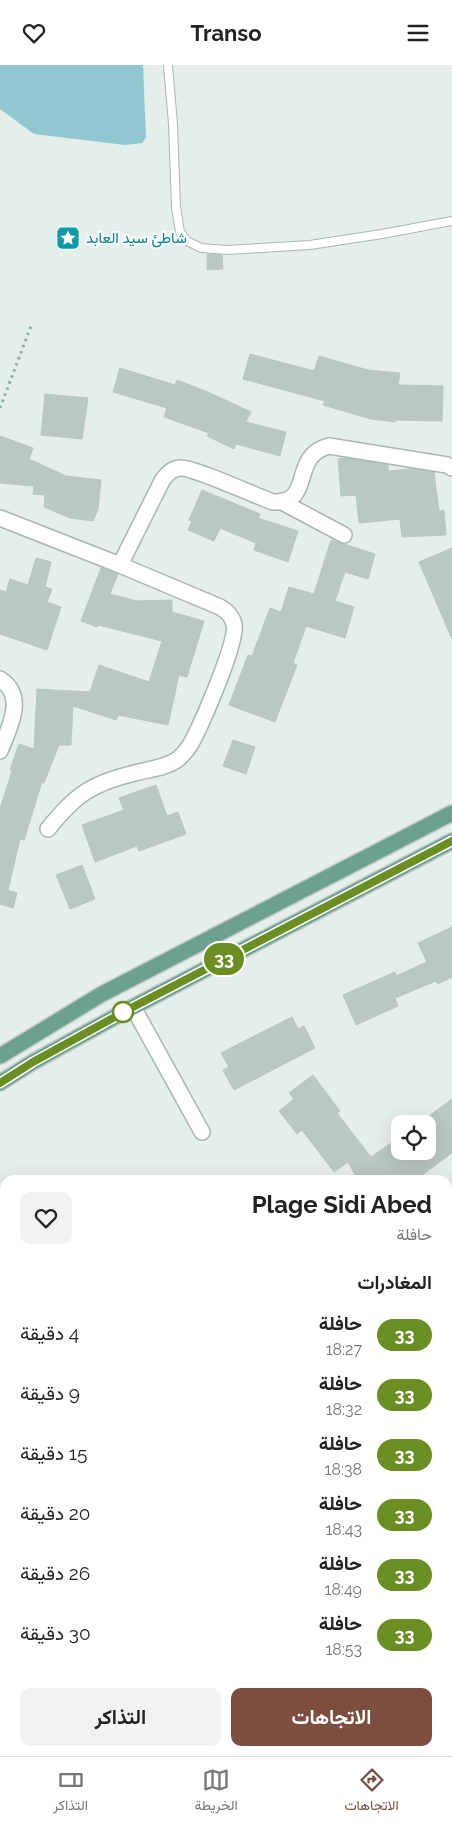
<!DOCTYPE html>
<html lang="ar">
<head>
<meta charset="utf-8">
<style>
	body { margin:0; font-family:Raleway,Vazirmatn,sans-serif; background:#f2f2f2; color:#222; direction:rtl; height:100vh; display:flex; flex-direction:column; font-size:19px; white-space:nowrap }
	* { box-sizing:border-box; margin:0 }
	p { font-size:16px; color:#767676 }
	.icon { flex:none; width:28px; height:28px; fill:none; stroke:currentColor; stroke-width:2; stroke-linecap:round; stroke-linejoin:round }
	.map { position:relative; flex:1; overflow:hidden; direction:ltr }
	.panel { position:absolute; left:0px; top:1110px; width:452px; height:581px; display:flex; flex-direction:column; background:#fff; border-radius:15px 15px 0 0; box-shadow:0 5px 20px #0002; direction:rtl }
	.panel>* { flex:none }
	.badge { padding:0 10px; border-radius:16px; font-size:18px; line-height:32px }
	.tools { position:absolute; left:391px; top:1050px; display:grid; gap:10px }
	.tools a { display:grid; place-items:center; width:45px; height:45px; border-radius:10px; background:#fff; box-shadow:0 5px 20px #0002; font-size:25px }
	.map>.badge { position:absolute; translate:-50% -50%; box-shadow:0 0 0 2px #fff }
	h2 { padding:0 20px; font-size:19px; line-height:45px }
	.round { display:grid; place-items:center; flex:none; width:52px; height:52px; border-radius:10px; background:#f2f2f2 }
	.overview { display:flex; align-items:center; justify-content:space-between; height:85px; padding:0 20px }
	h1 { font-size:24px; font-weight:700; line-height:38px }
	.cta { display:flex; gap:10px; margin-top:auto; padding:10px 20px }
	.cta a { flex:1; height:58px; border-radius:10px; background:#7d4e40; color:#fff; font-size:20px; font-weight:700; line-height:58px; text-align:center }
	.cta a+a { background:#f2f2f2; color:#222 }
	ul { padding:0; list-style:none }
	li { display:flex; align-items:center; gap:15px; height:60px; padding:0 20px }
	li div { flex:1 }
	li b { display:block; font-size:19px }
	li em { font-style:normal }
	li .badge { min-width:55px; font-weight:700; text-align:center }
	header { display:flex; justify-content:space-between; align-items:center; height:65px; padding:0 20px; background:#fff; font-size:22px; font-weight:700 }
	.tabs { display:flex; justify-content:space-around; align-items:center; height:70px; border-top:1px solid #e0e0e0; background:#fff; font-size:14px; color:#767676 }
	.tabs a { display:grid; justify-items:center; gap:2px }
	.tabs .selected { color:#7d4e40 }
	.map>svg:first-child { display:block }
</style>
</head>
<body>
<header><svg class="icon" aria-label="menu" viewBox="0 0 24 24"><path d="M4 6h16M4 12h16M4 18h16"/></svg>Transo<svg class="icon" aria-label="heart" viewBox="0 0 24 24"><path d="M12 20l-8-8c-3-5 5-10 8-4 3-6 11-1 8 4z"/></svg></header>
<div class="map">
<svg width="452" height="1691" viewBox="0 0 452 1691">
	<rect width="100%" height="100%" fill="#e5eeea"/>
	<!-- water -->
	<polygon fill="#90c7d0" points="0,0 143,0 146,73 142,78 125,80 34,69 0,44"/>
	<!-- building -->
	<g fill="#bac8c2" stroke="#b7c7c0">
		<polygon points="207,189 222,190 223,204 207,205"/>
		<polygon points="250,289 314,306 319,291 368,305 400,308 398,320 443,321 442,356 395,355 395,357 371,354 323,340 325,336 243,314"/>
		<polygon points="120,303 175,320 177,315 208,327 251,347 246,357 286,367 280,391 236,379 234,384 207,371 209,368 164,352 167,343 113,327"/>
		<polygon points="45,329 88,333 82,374 41,370"/>
		<polygon points="0,371 33,383 29,394 66,411 101,415 98,444 93,456 70,453 44,442 45,430 33,429 34,421 0,418"/>
		<polygon points="346,393 388,400 388,406 410,404 434,407 439,446 444,445 446,470 402,472 400,454 359,458 356,430 341,431 338,394"/>
		<polygon points="202,425 260,449 258,453 298,466 288,497 254,485 256,478 220,463 214,476 188,465 192,456 189,455"/>
		<polygon points="331,475 375,489 368,514 345,507 335,536 354,542 345,573 306,561 293,598 297,600 275,657 229,640 248,590 252,591 270,543 281,547 289,522 314,529"/>
		<polygon points="452,483 452,574 419,497"/>
		<polygon points="36,493 51,497 45,522 52,524 47,537 61,542 47,585 0,569 0,525 6,527 10,514 28,520"/>
		<polygon points="101,503 118,509 110,529 137,536 172,535 172,547 204,556 187,612 179,610 168,660 118,650 116,655 73,641 71,680 59,680 44,718 42,717 24,775 20,774 8,825 17,828 13,843 0,839 0,744 12,706 10,705 19,679 34,684 37,624 90,627 99,600 149,617 162,576 98,560 97,562 81,556"/>
		<polygon points="233,675 255,682 246,709 223,701"/>
		<polygon points="156,720 167,751 178,747 186,769 139,786 137,781 95,797 82,760 124,745 119,733"/>
		<polygon points="82,800 95,834 70,844 56,810"/>
		<polygon points="452,862 452,912 438,919 436,916 395,933 398,941 356,960 343,930 395,907 396,911 427,897 418,878"/>
		<polygon points="292,952 298,964 304,961 315,983 234,1025 223,1005 229,1002 221,988"/>
		<polygon points="313,1010 340,1046 337,1048 371,1092 400,1072 400,1086 428,1086 428,1059 418,1059 452,1034 452,1088 415,1115 358,1115 348,1097 334,1107 302,1065 297,1069 279,1046 294,1034 289,1028"/>
	</g>
	<g fill="none" stroke-linecap="round" stroke-linejoin="round">
		<!-- lane casing -->
		<g stroke="#a8b6b1" stroke-width="10">
			<polyline id="lane" points="168,0 173,59 176,142 180,167 187,176 201,183 227,185 310,180 382,169 452,156"/>
		</g>
		<!-- street casing -->
		<g stroke="#a8b6b1" stroke-width="18">
			<g id="street">
				<polyline points="284,438 344,470"/>
				<path d="M0,453L120,500L220,542C227,546 232,551 234,559C238,576 203,655 194,673C190,681 184,689 178,694C166,703 149,704 135,708C92,718 75,730 48,764"/>
				<path d="M120,500L162,416C167,409 171,404 180,403C193,402 256,431 273,437C315,439 289,391 329,381L447,400L452,403"/>
				<path d="M0,614C27,631 9,663 0,686"/>
				<polyline points="133,942 202,1067"/>
				<polyline points="448,1277 452,1272"/>
				<polyline points="448,1529 452,1533"/>
				<polyline points="0,1639 5,1637"/>
				<polyline points="98,1686 100,1691"/>
			</g>
		</g>
		<!-- primary casing -->
		<g stroke="#c2c9c7" stroke-width="18">
			<g id="primary">
				<polyline points="0,991 102,929 452,748"/>
				<polyline points="0,1018 33,997 133,942 452,776"/>
			</g>
		</g>
		<!-- path -->
		<polyline stroke="#87b0a2" stroke-width="3" stroke-dasharray="2.5 4" stroke-linecap="butt" points="0,343 31,261"/>
		<!-- lane -->
		<use href="#lane" stroke="#fff" stroke-width="8"/>
		<!-- street -->
		<use href="#street" stroke="#fff" stroke-width="15"/>
		<!-- primary -->
		<use href="#primary" stroke="#6ca192" stroke-width="15"/>
	</g>
	<g fill="none" stroke-linecap="round" stroke-linejoin="round">
		<!-- line casing -->
		<g stroke="#fff" stroke-width="11">
			<polyline id="line" points="0,1018 33,997 133,942 452,776"/>
		</g>
		<!-- line -->
		<use href="#line" stroke="#6b8e23" stroke-width="8"/>
	</g>
	<!-- icons -->
	<defs>
		<g id="sight-square" transform="scale(1.25)"><rect x="-9" y="-9" width="18" height="18" rx="4" fill="#0f9aa8" stroke="#f6faf8"/><path d="M0-6L1.8-2.2L6-1.7L2.9 1.2L3.7 5.4L0 3.3L-3.7 5.4L-2.9 1.2L-6-1.7L-1.8-2.2Z" fill="#fff"/></g>
	</defs>
	<g fill-rule="evenodd">
		<use href="#sight-square" x="68" y="173"/>
	</g>
	<!-- markers -->
	<circle fill="#fff" stroke="#6b8e23" stroke-width="2.5" cx="123" cy="947" r="10"/>
	<g text-anchor="middle" stroke-width="4.5" stroke-linejoin="round" paint-order="stroke">
		<!-- culture labels -->
		<g font-size="15" fill="#0d838f" stroke="#f6faf8" text-anchor="start">
			<text x="86" y="178">شاطئ سيد العابد</text>
		</g>
	</g>
</svg>
<div class="tools">
<a><svg class="icon" aria-label="locate" viewBox="0 0 24 24"><circle cx="12" cy="12" r="6"/><path d="M12 2v4M12 18v4M2 12h4M18 12h4"/></svg></a>
</div>
<b class="badge" style="left:224px;top:894px;background:#6b8e23;color:#fff">33</b>
<section class="panel">
<div class="overview"><div><h1>Plage Sidi Abed</h1><p>حافلة</p></div><a class="round"><svg class="icon" aria-label="heart" viewBox="0 0 24 24"><path d="M12 20l-8-8c-3-5 5-10 8-4 3-6 11-1 8 4z"/></svg></a></div>
<h2>المغادرات</h2>
<ul>
<li><span class="badge" style="background:#6b8e23;color:#fff">33</span><div><b>حافلة</b><p>18:27</p></div><em>4 دقيقة</em></li>
<li><span class="badge" style="background:#6b8e23;color:#fff">33</span><div><b>حافلة</b><p>18:32</p></div><em>9 دقيقة</em></li>
<li><span class="badge" style="background:#6b8e23;color:#fff">33</span><div><b>حافلة</b><p>18:38</p></div><em>15 دقيقة</em></li>
<li><span class="badge" style="background:#6b8e23;color:#fff">33</span><div><b>حافلة</b><p>18:43</p></div><em>20 دقيقة</em></li>
<li><span class="badge" style="background:#6b8e23;color:#fff">33</span><div><b>حافلة</b><p>18:49</p></div><em>26 دقيقة</em></li>
<li><span class="badge" style="background:#6b8e23;color:#fff">33</span><div><b>حافلة</b><p>18:53</p></div><em>30 دقيقة</em></li>
</ul>
<div class="cta"><a>الاتجاهات</a><a>التذاكر</a></div>
</section>
</div>
<nav class="tabs">
<a class="selected"><svg class="icon" aria-label="directions" viewBox="0 0 24 24"><path d="M12 3l9 9-9 9-9-9zM9 14v-3h6M13 9l2 2-2 2"/></svg>الاتجاهات</a>
<a><svg class="icon" aria-label="map" viewBox="0 0 24 24"><path d="M3 6l6-2 6 2 6-2v14l-6 2-6-2-6 2zM9 4v14M15 6v14"/></svg>الخريطة</a>
<a><svg class="icon" aria-label="tickets" viewBox="0 0 24 24"><path d="M3 7h18v10H3zM15 7v10"/></svg>التذاكر</a>
</nav>
</body>
</html>
